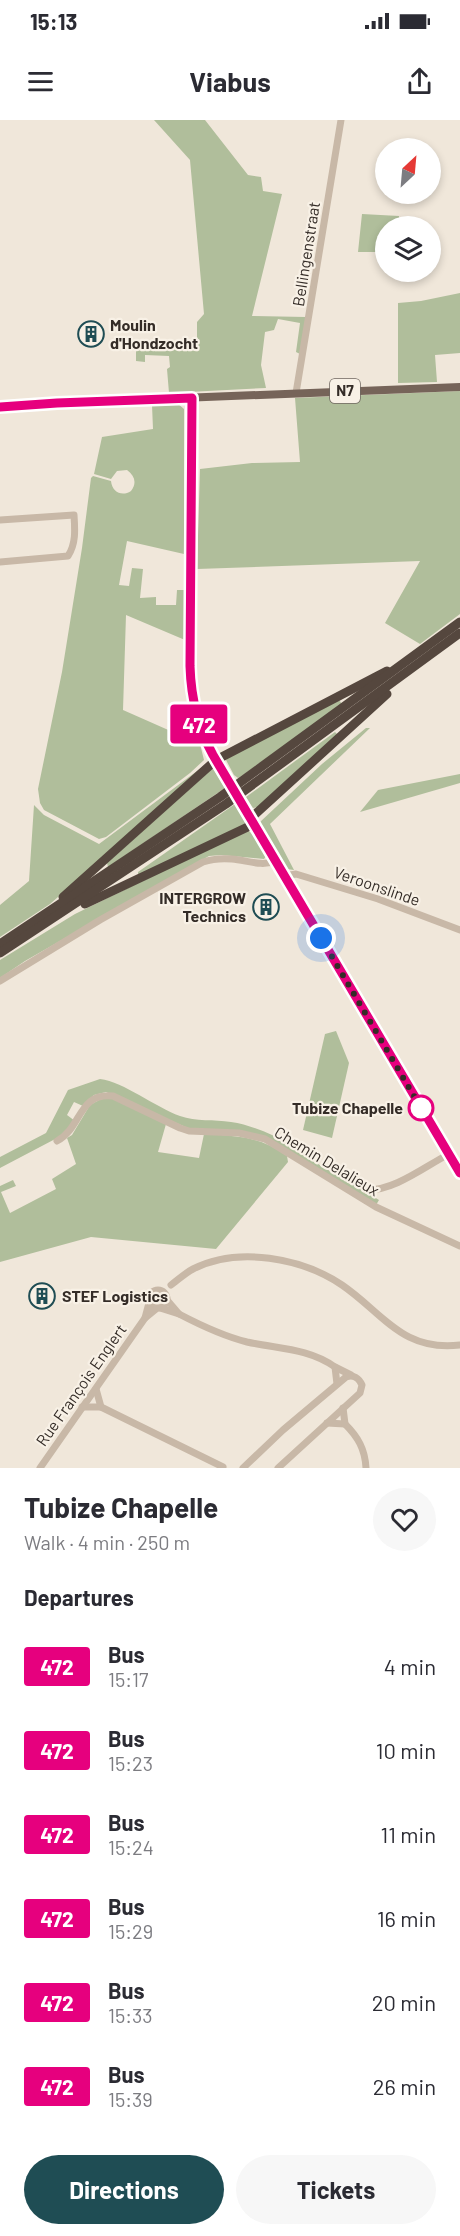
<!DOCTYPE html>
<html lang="en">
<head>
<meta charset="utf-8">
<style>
	body { margin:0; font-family:Barlow,sans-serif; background:#f7f7f7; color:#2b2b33; height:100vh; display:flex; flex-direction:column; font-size:22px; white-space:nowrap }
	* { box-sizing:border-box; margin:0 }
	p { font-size:20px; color:#7c7c81 }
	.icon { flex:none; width:33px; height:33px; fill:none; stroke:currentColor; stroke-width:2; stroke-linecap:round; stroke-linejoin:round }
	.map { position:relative; height:1348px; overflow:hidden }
	.panel { display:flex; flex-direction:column; background:#fff; flex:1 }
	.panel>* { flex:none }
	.badge { padding:0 12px; border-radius:4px; font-size:21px; line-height:39px }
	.needle { width:39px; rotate:26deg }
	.fabs { position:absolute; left:375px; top:18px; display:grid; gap:12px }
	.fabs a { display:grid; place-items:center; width:66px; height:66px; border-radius:50%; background:#fff; box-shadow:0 3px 9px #0003; font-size:30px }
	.you { position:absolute; width:30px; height:30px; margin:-15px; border:4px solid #fff; border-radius:50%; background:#1a73e8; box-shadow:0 0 0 9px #1a73e833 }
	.map>.badge { position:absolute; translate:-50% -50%; box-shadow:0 0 0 3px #fff }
	h2 { padding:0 24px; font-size:22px; line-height:54px }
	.round { display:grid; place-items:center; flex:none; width:63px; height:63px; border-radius:32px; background:#f7f7f7 }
	.headline { display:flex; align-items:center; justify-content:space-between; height:102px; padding:0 24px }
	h1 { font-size:28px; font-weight:700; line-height:45px }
	.cta { display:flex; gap:12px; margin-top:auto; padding:12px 24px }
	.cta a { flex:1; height:69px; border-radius:36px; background:#1f4d54; color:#fff; font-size:24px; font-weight:700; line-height:69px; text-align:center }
	.cta a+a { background:#f7f7f7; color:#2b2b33 }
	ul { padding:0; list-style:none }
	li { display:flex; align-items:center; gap:18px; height:84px; padding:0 24px }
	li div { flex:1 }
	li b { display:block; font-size:22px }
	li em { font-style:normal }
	li .badge { min-width:66px; font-weight:700; text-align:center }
	.status { display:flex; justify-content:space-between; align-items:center; height:42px; padding:0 30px; background:#fff; direction:ltr }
	.status svg { height:16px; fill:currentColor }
	header { display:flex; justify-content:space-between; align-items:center; height:78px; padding:0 24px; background:#fff; font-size:27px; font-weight:700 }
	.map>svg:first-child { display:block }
</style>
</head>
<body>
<div class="status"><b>15:13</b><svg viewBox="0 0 49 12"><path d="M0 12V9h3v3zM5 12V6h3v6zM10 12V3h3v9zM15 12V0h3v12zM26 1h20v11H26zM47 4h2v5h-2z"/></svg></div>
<header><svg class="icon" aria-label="menu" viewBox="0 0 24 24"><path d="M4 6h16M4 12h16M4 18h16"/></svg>Viabus<svg class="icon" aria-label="share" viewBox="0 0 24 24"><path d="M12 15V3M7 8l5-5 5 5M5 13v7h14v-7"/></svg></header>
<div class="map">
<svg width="460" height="1348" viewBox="0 0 460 1348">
	<rect width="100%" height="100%" fill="#f0e7da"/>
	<!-- green -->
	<g fill="#b0be9b">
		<polygon points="154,0 205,0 248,55 261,57 263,71 282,74 252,196 306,197 300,234 296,232 300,203 278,199 274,210 265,212 261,245 266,268 169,273 167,249 170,247 169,236 145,235 145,242 136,241 136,221 197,227 197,202 204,194 190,40"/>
		<polygon points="362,94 399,96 399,106 386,106 385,132 358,132"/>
		<polygon points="460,173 460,233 435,235 437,262 398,263 398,183 421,181"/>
		<polygon points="460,271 460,494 420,524 385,503 420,441 197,449 200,349 252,343 300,342 295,278"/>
		<path d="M177,283L184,289V434L127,421L119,465L129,466L132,448L143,449L140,478L156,477V485H176L177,470H184L185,520L126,495L123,590L200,624L204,640L190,653L106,717L99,719L44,690L40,683L38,669L62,552L82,428L91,358L93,356L111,361C112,372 122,377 131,371C137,363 135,356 127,350L117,351L111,359L94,354L102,317L153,309L152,285Z"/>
		<polygon points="339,580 342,584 243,655 238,658 234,655 226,640 229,637"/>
		<polygon points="366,608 370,608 270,704 294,750 287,749 260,702 322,644"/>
		<polygon points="335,612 338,615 258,687 253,688 246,677"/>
		<polygon points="201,648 203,650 50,784 0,817 0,785 29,761 34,685 44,695 99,724"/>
		<polygon points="213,648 225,668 108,747 107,743"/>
		<polygon points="460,654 460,663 360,692 378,670"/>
		<polygon points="235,684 246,704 138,756 138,752"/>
		<path d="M247,710C256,715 263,726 267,735L264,739L221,735L209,736L25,841L0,858V840L75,794Z"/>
		<polygon points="336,911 349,943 332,1018 303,1010 325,914"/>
		<path d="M100,959C124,962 155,987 180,996C196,1002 214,999 231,1002C252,1005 272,1015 292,1024L291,1028L379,1080L376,1085L257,1015L190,1009L106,972L94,975L83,986L74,982L67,995L75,1001L59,1017L0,1048V1037L46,1013L68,970Z"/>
		<path d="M103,978L117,979L166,1004L158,1032L199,1038L204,1014C237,1016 259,1016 287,1036L288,1042L216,1129L91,1117L0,1142V1066L13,1060L16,1066L1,1072L10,1093L56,1069L52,1059L76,1044L67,1018L72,1015L90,985Z"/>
	</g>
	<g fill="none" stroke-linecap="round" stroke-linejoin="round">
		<!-- minor -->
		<g stroke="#c8b8a7" stroke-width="7">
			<polyline points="296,273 341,0"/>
			<path d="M0,400L74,395C75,410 76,424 68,436L0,442"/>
			<polyline points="284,756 296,754 378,779 460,810"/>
			<path d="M0,861L100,800L203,742C212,739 221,738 232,739C246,740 262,747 275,741"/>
			<path d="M57,1021C82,1008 78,972 113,976L180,1008L189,1011L239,1013L265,1019L376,1087L460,1126"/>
			<path d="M366,1070C394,1071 424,1047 449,1034"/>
			<path d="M171,1165C178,1160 185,1153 193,1149C238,1126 302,1138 342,1165C383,1193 402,1232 460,1225"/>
			<circle cx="158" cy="1179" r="9"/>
			<polyline points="149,1183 145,1198 156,1189"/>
			<polyline points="160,1188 179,1194 167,1180"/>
			<path d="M179,1194C200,1205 223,1216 247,1222C278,1229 308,1228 335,1247"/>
			<polyline points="337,1264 335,1247 351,1255"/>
			<polyline points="82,1287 101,1287 96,1269"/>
			<polyline points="101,1287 223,1347"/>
			<polyline points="327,1303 345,1304 343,1288"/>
			<path d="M345,1304C358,1317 365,1329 366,1348"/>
			<polyline points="40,1348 145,1198"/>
			<path d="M243,1348L283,1310L346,1257C353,1254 359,1258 362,1265L360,1273L278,1348"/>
		</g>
		<!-- major -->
		<g stroke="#766459" stroke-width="8">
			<polyline points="192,278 189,448 190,563 195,591 206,622 218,643"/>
			<polyline points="0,287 57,283 460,267"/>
			<polyline points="252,699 460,1053"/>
		</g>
		<!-- highway -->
		<g stroke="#55473e" stroke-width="9">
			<polyline points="251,698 387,574"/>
			<polyline points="63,777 216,640 387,551"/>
			<polyline points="85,784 254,704"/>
			<polyline points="0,824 220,677 460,502"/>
			<polyline points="0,833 226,684 460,513"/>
		</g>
		<!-- major-bridge -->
		<polyline stroke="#766459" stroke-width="8" points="219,645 247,691"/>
	</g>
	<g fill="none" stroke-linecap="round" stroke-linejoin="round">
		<!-- line casing -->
		<g stroke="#fff" stroke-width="14">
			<path id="line" d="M0,287L57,283L192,278L190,546C191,578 197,606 213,635L460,1053"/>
		</g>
		<!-- line -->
		<use href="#line" stroke="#e6007e" stroke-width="9"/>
		<!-- walk -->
		<polyline stroke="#342c27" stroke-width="6" stroke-dasharray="0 10.8" points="321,818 421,988"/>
	</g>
	<!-- icons -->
	<defs>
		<g id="building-ring" transform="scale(1.35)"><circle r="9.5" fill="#f8f1e6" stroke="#1f4d54" stroke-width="1.5"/><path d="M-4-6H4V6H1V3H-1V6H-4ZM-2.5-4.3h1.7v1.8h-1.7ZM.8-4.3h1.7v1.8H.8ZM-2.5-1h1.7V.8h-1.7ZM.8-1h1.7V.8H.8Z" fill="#1f4d54"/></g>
	</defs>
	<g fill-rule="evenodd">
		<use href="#building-ring" x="91" y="214"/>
		<use href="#building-ring" x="266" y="787"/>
		<use href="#building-ring" x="42" y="1176"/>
	</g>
	<!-- markers -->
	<circle fill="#fff" stroke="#e6007e" stroke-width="3" cx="421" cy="988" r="12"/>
	<g text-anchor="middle" stroke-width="4.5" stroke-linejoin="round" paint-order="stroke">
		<!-- shield labels -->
		<rect fill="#f8f1e6" stroke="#6f6760" stroke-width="1.5" x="330" y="259" width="30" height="24" rx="4.5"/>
		<g font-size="15" font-weight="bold" fill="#342c27">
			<text x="345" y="276">N7</text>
		</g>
		<!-- street labels -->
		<g font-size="16" fill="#342c27" stroke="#f8f1e6">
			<text transform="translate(306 134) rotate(-81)" y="6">Bellingenstraat</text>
			<text transform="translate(377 766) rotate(19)" y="6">Veroonslinde</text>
			<text transform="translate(327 1041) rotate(31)" y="6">Chemin Delalieux</text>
			<text transform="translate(81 1265) rotate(-55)" y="6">Rue François Englert</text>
		</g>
		<!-- poi labels -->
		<g font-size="16" font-weight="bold" fill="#342c27" stroke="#f8f1e6" text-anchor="start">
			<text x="110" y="211">Moulin<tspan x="110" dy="18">d'Hondzocht</tspan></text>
			<text x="246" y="784" text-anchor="end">INTERGROW<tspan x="246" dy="18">Technics</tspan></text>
			<text x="62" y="1182">STEF Logistics</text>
		</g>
		<!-- stop labels -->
		<g font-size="16" font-weight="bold" fill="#342c27" stroke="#f8f1e6" text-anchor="end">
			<text x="403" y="994">Tubize Chapelle</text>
		</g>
	</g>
</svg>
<div class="fabs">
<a><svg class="needle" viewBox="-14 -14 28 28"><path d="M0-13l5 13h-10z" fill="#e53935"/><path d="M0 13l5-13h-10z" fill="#7c7c81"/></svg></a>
<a><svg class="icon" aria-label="layers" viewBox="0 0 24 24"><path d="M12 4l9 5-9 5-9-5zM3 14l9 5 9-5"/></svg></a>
</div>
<div class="you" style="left:321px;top:818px"></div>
<b class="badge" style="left:199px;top:604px;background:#e6007e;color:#fff">472</b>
</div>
<section class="panel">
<div class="headline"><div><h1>Tubize Chapelle</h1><p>Walk · 4 min · 250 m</p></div><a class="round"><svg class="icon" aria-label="heart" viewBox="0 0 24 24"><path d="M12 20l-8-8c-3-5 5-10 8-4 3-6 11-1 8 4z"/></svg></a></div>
<h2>Departures</h2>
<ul>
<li><span class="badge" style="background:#e6007e;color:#fff">472</span><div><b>Bus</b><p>15:17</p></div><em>4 min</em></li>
<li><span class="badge" style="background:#e6007e;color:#fff">472</span><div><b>Bus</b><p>15:23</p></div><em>10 min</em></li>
<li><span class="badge" style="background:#e6007e;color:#fff">472</span><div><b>Bus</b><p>15:24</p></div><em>11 min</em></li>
<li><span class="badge" style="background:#e6007e;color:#fff">472</span><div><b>Bus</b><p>15:29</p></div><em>16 min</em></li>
<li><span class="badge" style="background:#e6007e;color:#fff">472</span><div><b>Bus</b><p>15:33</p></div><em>20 min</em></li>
<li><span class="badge" style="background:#e6007e;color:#fff">472</span><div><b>Bus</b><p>15:39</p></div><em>26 min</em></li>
</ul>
<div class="cta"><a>Directions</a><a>Tickets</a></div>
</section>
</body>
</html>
